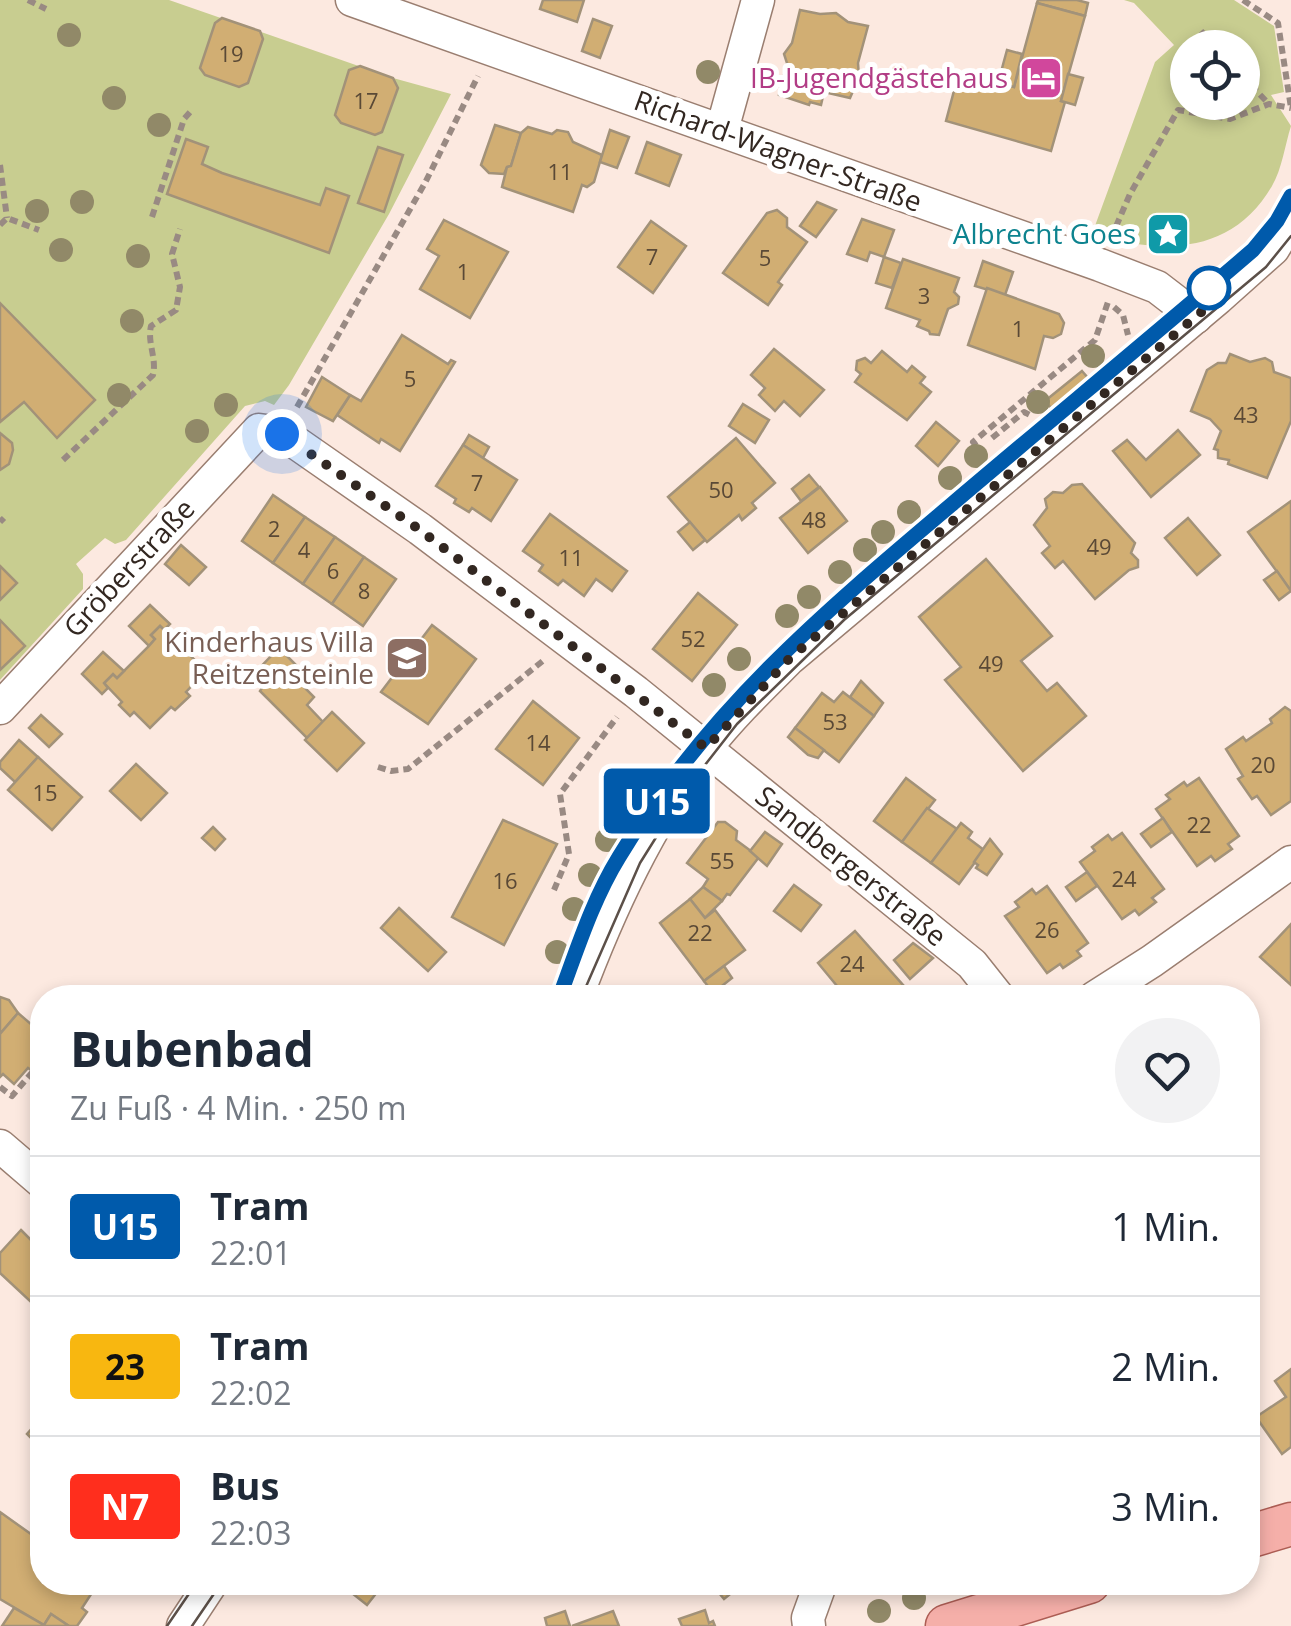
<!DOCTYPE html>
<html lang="de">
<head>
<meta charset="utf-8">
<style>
	body { margin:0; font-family:"Open Sans",sans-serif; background:#f2f2f3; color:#1f2937; height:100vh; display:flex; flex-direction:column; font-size:38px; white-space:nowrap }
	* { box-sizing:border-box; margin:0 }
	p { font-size:32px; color:#747a83 }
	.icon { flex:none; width:55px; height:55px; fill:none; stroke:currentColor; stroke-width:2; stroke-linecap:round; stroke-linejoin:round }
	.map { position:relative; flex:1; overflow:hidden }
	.panel { position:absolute; left:30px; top:985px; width:1230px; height:610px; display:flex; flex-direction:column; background:#fff; border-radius:40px; box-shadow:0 5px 15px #0003 }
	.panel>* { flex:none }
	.badge { padding:0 20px; border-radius:8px; font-size:35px; line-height:65px }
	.fabs { position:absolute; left:1170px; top:30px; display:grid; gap:20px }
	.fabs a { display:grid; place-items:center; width:90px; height:90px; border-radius:50%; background:#fff; box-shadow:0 5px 15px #0003; font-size:50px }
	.you { position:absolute; width:50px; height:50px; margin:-25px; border:8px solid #fff; border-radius:50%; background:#1a73e8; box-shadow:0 0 0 15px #1a73e833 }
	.map>.badge { position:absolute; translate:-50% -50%; box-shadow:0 0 0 5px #fff }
	.round { display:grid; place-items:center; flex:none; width:105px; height:105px; border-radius:52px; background:#f2f2f3 }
	.overview { display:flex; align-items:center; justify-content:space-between; height:170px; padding:0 40px }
	h1 { font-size:48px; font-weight:700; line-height:75px }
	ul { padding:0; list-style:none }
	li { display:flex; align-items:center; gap:30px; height:140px; padding:0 40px; border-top:2px solid #e0e1e3 }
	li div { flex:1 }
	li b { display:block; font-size:38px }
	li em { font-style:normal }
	li .badge { min-width:110px; font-weight:700; text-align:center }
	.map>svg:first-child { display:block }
</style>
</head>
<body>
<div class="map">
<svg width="1291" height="1626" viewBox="0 0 1291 1626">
	<rect width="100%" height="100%" fill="#fce9e0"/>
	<!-- green -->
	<g fill="#c8cd90" fill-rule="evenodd">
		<polygon points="0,0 169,0 393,78 451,94 389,214 289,385 274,405 265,401 245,406 126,540 115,544 105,538 76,564 83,574 83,589 0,680"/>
		<path d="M1124,0H1234L1274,26L1284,92L1271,95L1291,126C1285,145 1282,169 1272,186C1231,256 1161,254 1092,234L1155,62L1174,45L1134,3ZM1188,48H1242V102H1188Z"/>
	</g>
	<!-- building -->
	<g fill="#d1ae73" stroke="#a29279" stroke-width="2.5">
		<polygon points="543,0 584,0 577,22 540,9"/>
		<polygon points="1038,0 1077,0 1088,3 1085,16 1037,3"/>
		<polygon points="1037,3 1085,16 1061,101 1065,102 1051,151 946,121 959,72 1014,87"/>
		<polygon points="800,10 820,14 836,13 848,22 868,26 858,63 859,77 850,98 824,92 821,105 810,102 809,105 779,95 787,63 784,54 792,43"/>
		<polygon points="222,18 260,31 263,39 248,83 239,87 205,75 200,68 215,23"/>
		<polygon points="593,19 612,26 600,58 582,51"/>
		<polygon points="1007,50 1022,54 1014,87 998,83"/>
		<polygon points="360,66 393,78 398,88 382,132 375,135 341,123 335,115 349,70"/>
		<polygon points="1068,74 1083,78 1075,105 1061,101"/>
		<polygon points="495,125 521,133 511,166 507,167 504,174 489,173 481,165"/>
		<polygon points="528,127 552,134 557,130 568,132 573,142 602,155 594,182 587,187 582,185 573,212 502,187 507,167 511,166 521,133"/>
		<polygon points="610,130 629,137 617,168 600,162"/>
		<polygon points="186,139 208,147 202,164 222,173 320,205 326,188 349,196 329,253 167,194"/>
		<polygon points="647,142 681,155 669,186 636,173"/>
		<polygon points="378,147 403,155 384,212 358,203"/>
		<polygon points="817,202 836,210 816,237 800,226"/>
		<polygon points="777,210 787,218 787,227 807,242 778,282 782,285 768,305 723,273 767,213"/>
		<polygon points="862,219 894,230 884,257 870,252 867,261 847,254"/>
		<polygon points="444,220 508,252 470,318 420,289 439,256 427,249"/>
		<polygon points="651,221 686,246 653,293 618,267"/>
		<polygon points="884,257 901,263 892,288 876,283"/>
		<polygon points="903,259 959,278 954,292 959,297 958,304 948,309 939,335 930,334 929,331 917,326 920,320 886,308"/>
		<polygon points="983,261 1013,272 1005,295 975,286"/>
		<polygon points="987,288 1059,314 1064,323 1061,334 1053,338 1044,336 1035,369 968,345"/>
		<polygon points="0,303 95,400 57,438 24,402 0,422"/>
		<polygon points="402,335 448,364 451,360 455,362 400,451 381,439 379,443 337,415 350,395 361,401"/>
		<polygon points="774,349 824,390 800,416 784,401 775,411 759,395 765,388 751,375"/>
		<polygon points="882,351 907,372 912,366 925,377 920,383 931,392 907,420 855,382 861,374 856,370 857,361 865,358 871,363"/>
		<polygon points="1230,354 1250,362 1265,358 1272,362 1274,372 1291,378 1291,421 1267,478 1228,464 1229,460 1218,458 1218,450 1214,449 1221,431 1210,419 1191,411 1207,370 1218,363 1226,363"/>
		<polygon points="1082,371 1089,379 1052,409 1045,401"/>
		<polygon points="322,377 350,395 333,421 306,407"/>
		<polygon points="743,404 769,420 755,443 729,426"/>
		<polygon points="936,422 959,441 938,466 916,446"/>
		<polygon points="1178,430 1200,455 1151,497 1113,451 1127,440 1146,460"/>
		<polygon points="0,433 12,443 13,450 9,464 0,470"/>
		<polygon points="469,435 489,447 483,458 463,445"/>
		<polygon points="736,438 775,483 752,503 756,508 742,520 739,515 707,542 668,497"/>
		<polygon points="463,445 517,480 491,521 472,508 469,512 454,503 456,499 436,486"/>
		<polygon points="809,475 819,487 801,501 792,489"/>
		<polygon points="1082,484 1135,543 1131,553 1138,560 1138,567 1129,570 1095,599 1063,561 1055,568 1042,553 1050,546 1034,525 1047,508 1045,499 1053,492 1063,493 1072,485"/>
		<polygon points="820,487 847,521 808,553 780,518"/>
		<polygon points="273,495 305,517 273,563 242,541"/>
		<polygon points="1291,501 1291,591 1248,532"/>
		<polygon points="550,514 627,571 612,591 596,579 584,596 563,580 558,585 539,571 543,565 523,551"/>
		<polygon points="305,517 335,537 303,584 273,563"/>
		<polygon points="1188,518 1220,555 1197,575 1165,538"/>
		<polygon points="690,522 705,540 693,550 678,532"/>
		<polygon points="335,537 364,557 332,604 303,584"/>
		<polygon points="181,545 206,567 189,585 165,564"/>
		<polygon points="364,557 396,579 363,626 332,604"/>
		<polygon points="986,559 1052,636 1021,661 1047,691 1057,683 1086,716 1023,771 945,680 961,667 919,617"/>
		<polygon points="0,566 17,583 0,600"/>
		<polygon points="1277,571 1291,591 1279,600 1264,580"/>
		<polygon points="698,593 737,625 692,681 653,649"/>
		<polygon points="150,605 170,624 164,630 160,626 151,635 155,639 149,646 129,626"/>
		<polygon points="0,620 25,646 0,670"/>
		<polygon points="432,625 476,659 428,724 381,692"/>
		<polygon points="160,626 206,671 186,692 190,696 175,710 171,707 150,728 134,712 130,716 119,705 122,702 104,683 113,674 117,678 149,646 155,639 151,635"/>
		<polygon points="103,652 124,671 117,678 113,674 104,683 108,688 102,694 82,674"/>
		<polygon points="273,654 285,654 306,675 299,682 314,697 307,705 323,722 307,738 260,691 262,688 251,677"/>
		<polygon points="861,681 883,703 874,716 850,697"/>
		<polygon points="843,692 874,716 839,762 795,728 822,693 834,702"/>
		<polygon points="533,701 579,738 543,785 496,749"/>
		<polygon points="1285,707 1291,711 1291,801 1271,815 1257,796 1252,799 1238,779 1243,776 1226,749 1243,737 1246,741 1272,723 1270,719"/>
		<polygon points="332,712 364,743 337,771 305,740"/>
		<polygon points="41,715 62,734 49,747 29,728"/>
		<polygon points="795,728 824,750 818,758 808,755 788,737"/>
		<polygon points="19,740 38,757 15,782 0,768 0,762"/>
		<polygon points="38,757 82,797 52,830 8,790"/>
		<polygon points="136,764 167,793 141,820 110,791"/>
		<polygon points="906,778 935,800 902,842 874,821"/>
		<polygon points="1199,778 1239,836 1228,844 1232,849 1215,861 1211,856 1197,866 1156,809 1170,799 1166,795 1184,782 1187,786"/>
		<polygon points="927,808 957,829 931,863 902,842"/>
		<polygon points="1163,818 1172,832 1151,847 1141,834"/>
		<polygon points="503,820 557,844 504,945 452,917"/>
		<polygon points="718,822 725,822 737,831 736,840 759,857 730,895 727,894 722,901 703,887 708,879 687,863"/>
		<polygon points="961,823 972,832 968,838 984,850 959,884 931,863"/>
		<polygon points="213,827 225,839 215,850 202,838"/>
		<polygon points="765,832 782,844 767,866 750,851"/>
		<polygon points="1122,833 1164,889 1152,898 1156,902 1139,915 1135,910 1122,919 1080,862 1095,851 1092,847 1108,835 1112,840"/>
		<polygon points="990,839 1002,854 987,875 976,868 978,865 974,862"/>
		<polygon points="1087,872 1097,886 1076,901 1066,887"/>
		<polygon points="794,885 821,905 801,931 774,911"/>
		<polygon points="1047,886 1088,943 1077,951 1081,956 1063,968 1060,964 1047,973 1005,916 1019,907 1015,902 1032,889 1036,894"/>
		<polygon points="703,887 722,901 705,918 690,899"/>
		<polygon points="690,899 705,918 715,910 745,950 704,981 660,923"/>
		<polygon points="399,908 446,952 428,971 381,928"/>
		<polygon points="1291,924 1291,985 1260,957"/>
		<polygon points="855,931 903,985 888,998 847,998 818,963"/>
		<polygon points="913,943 933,958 910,979 894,960"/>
		<polygon points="724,966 732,978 713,993 704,981"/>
		<polygon points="0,997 9,1000 18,1013 0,1034"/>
		<polygon points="18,1013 39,1031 36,1034 42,1042 42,1051 31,1070 28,1068 14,1084 3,1074 0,1077 0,1034"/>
		<polygon points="21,1230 42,1251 42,1288 30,1301 0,1273 0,1253"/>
		<polygon points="1291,1369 1291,1447 1282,1454 1256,1417 1286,1397 1275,1381"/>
		<polygon points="42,1417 42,1449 27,1434"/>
		<polygon points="0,1512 42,1542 42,1582 99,1582 82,1608 87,1612 77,1626 69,1626 51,1614 44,1625 0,1599"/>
		<polygon points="338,1582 385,1582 367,1605"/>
		<polygon points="710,1582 739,1582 740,1586 724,1599"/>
		<polygon points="14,1608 44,1625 51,1614 69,1626 2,1626"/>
		<polygon points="705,1610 709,1623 713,1621 715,1626 682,1626 679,1619"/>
		<polygon points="565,1611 570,1626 547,1626 545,1618"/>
		<polygon points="613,1611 619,1626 572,1626"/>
	</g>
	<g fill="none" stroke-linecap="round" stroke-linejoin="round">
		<!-- minor casing -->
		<g stroke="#9a7e70" stroke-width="35">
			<g id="minor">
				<polyline points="352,0 1100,265 1157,287 1196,317"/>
				<polyline points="722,130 758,0"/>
				<polyline points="0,708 259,430 282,433 420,529 636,692 972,964 999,998"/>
				<path d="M576,998C609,910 649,823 706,748C731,716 761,687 790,658L1218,298L1273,249L1291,220"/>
				<polyline points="1094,998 1152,961 1291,862"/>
				<polyline points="0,1146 42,1182"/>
				<polyline points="183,1626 212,1582"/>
				<polyline points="809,1626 808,1618 821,1582"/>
			</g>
		</g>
		<!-- major casing -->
		<g stroke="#ad5d54" stroke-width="45">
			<g id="major">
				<polyline points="1248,1537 1291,1524"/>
				<polyline points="947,1626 1089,1582"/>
			</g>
		</g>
		<!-- path -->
		<g stroke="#998a83" stroke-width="6" stroke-dasharray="8 5" stroke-linecap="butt">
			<polyline points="28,0 46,9"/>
			<polyline points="1243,0 1278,23 1291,108"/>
			<polyline points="1201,31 1216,48"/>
			<polyline points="1242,76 1269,104"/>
			<polyline points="0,165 7,218"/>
			<polyline points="152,217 184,119 192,110"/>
			<polyline points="0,225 7,218 39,230"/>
			<polyline points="1111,238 1130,194 1178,110 1230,119 1269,104 1291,108"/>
			<polyline points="1114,307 1123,315 1128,335"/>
			<polyline points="297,407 425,183 478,76"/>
			<polyline points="992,438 1024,412 1030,415"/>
			<polyline points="985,455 973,442 1095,340 1108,302"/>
			<path d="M63,460L153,375C157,358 147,343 151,326L176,310L180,287L172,254L180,229"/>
			<polyline points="0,522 4,518"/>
			<polyline points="378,767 391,771 408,769 544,660"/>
			<polyline points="554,890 569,854 560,794 617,717"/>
			<polyline points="0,1087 12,1096 42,1061"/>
		</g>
		<!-- minor -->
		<use href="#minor" stroke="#fff" stroke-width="32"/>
		<!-- major -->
		<use href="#major" stroke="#f5afa9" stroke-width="42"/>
		<!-- tram -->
		<g stroke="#5c5049" stroke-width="2.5">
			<path d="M559,998C577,951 592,900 618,857C710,708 820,617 951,505C1051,420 1153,336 1253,250L1277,221L1291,196"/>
			<polyline points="581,998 640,863 687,788 737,724 844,620 1266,267 1291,236"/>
			<polyline points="167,1626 197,1582"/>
			<polyline points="192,1626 222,1582"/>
		</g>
	</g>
	<!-- trees -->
	<g fill="#918968">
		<circle cx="69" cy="35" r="12"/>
		<circle cx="708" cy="72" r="12"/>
		<circle cx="114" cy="98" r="12"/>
		<circle cx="159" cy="125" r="12"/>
		<circle cx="82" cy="202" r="12"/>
		<circle cx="37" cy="211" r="12"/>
		<circle cx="61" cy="250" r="12"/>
		<circle cx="138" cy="256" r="12"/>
		<circle cx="132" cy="321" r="12"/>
		<circle cx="1093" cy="356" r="12"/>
		<circle cx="119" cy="395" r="12"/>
		<circle cx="1038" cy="402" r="12"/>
		<circle cx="226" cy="405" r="12"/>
		<circle cx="197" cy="431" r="12"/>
		<circle cx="976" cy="456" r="12"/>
		<circle cx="950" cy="478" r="12"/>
		<circle cx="909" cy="512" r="12"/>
		<circle cx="883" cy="532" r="12"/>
		<circle cx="865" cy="550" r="12"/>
		<circle cx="840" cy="572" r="12"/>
		<circle cx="809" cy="597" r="12"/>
		<circle cx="787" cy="616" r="12"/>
		<circle cx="739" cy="659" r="12"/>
		<circle cx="714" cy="685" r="12"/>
		<circle cx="644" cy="777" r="12"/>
		<circle cx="625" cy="809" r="12"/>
		<circle cx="607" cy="840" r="12"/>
		<circle cx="590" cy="875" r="12"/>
		<circle cx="574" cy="909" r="12"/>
		<circle cx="557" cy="952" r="12"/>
		<circle cx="914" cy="1598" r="12"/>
		<circle cx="879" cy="1611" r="12"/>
	</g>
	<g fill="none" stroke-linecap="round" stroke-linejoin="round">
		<!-- line casing -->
		<g stroke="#fff" stroke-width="22">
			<path id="line" d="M559,998C577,950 592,901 619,857C707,711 822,614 951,505C1051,420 1153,336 1253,250L1277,221L1291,196"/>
		</g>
		<!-- line -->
		<use href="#line" stroke="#005aab" stroke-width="15"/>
		<!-- walk -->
		<polyline stroke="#322721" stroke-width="10" stroke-dasharray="0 18" points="282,434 420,530 706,748 790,658 1218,298 1209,288"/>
	</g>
	<!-- icons -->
	<defs>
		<g id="hotel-square" transform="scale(2.25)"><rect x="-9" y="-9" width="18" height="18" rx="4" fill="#d1479c" stroke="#fff"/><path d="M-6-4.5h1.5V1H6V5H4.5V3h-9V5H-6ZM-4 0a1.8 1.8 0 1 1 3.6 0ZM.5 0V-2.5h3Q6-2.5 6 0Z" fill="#fff"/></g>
		<g id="sight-square" transform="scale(2.25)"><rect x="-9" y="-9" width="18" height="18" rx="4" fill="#0f9aa8" stroke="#fff"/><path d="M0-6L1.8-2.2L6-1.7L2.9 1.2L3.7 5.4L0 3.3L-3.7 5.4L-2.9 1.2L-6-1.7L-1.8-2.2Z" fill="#fff"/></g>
		<g id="school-square" transform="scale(2.25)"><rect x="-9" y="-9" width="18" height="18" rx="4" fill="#8d6e63" stroke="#fff"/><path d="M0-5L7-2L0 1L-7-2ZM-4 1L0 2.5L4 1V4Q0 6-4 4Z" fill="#fff"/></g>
	</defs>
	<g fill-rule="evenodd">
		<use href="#hotel-square" x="1041" y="78"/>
		<use href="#sight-square" x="1168" y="234"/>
		<use href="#school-square" x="407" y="658"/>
	</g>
	<!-- markers -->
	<circle fill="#fff" stroke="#005aab" stroke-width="5" cx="1209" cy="288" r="20"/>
	<g text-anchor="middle" stroke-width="10" stroke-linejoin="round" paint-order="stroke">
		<!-- number labels -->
		<g font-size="22" fill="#5a4936">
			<text x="231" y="62">19</text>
			<text x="366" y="109">17</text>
			<text x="560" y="180">11</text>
			<text x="652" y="265">7</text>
			<text x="765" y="266">5</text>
			<text x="463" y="280">1</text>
			<text x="924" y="304">3</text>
			<text x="1018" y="337">1</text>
			<text x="410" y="387">5</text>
			<text x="1246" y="423">43</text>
			<text x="477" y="491">7</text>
			<text x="721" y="498">50</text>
			<text x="814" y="528">48</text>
			<text x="274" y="537">2</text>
			<text x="1099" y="555">49</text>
			<text x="304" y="558">4</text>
			<text x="571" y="566">11</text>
			<text x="333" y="579">6</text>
			<text x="364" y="599">8</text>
			<text x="693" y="647">52</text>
			<text x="991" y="672">49</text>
			<text x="835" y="730">53</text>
			<text x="538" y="751">14</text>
			<text x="1263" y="773">20</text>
			<text x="45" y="801">15</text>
			<text x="1199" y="833">22</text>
			<text x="722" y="869">55</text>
			<text x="1124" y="887">24</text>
			<text x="505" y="889">16</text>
			<text x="1047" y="938">26</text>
			<text x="700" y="941">22</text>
			<text x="852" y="972">24</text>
		</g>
		<!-- hotel labels -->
		<g font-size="28" fill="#b23c85" stroke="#fff" text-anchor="end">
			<text x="1008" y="88">IB-Jugendgästehaus</text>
		</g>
		<!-- street labels -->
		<g font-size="28" fill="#322721" stroke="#fff">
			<text transform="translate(778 151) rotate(20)" y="10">Richard-Wagner-Straße</text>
			<text transform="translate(129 568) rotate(-47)" y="10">Gröberstraße</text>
			<text transform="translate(851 866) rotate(39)" y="10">Sandbergerstraße</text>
		</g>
		<!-- culture labels -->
		<g font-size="28" fill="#0d838f" stroke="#fff" text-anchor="end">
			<text x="1136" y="244">Albrecht Goes</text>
		</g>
		<!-- education labels -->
		<g font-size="28" fill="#785e54" stroke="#fff" text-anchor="end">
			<text x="374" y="652">Kinderhaus Villa<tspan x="374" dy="32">Reitzensteinle</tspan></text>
		</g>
	</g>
</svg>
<div class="fabs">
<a><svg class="icon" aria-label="locate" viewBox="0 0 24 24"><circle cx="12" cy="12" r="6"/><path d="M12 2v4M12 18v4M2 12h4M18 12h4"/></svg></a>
</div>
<div class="you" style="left:282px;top:434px"></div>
<b class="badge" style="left:657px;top:801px;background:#005aab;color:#fff">U15</b>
<section class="panel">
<div class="overview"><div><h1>Bubenbad</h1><p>Zu Fuß · 4 Min. · 250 m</p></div><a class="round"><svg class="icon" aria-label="heart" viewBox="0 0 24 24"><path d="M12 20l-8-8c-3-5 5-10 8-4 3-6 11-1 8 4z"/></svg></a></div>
<ul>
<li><span class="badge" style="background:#005aab;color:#fff">U15</span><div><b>Tram</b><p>22:01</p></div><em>1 Min.</em></li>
<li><span class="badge" style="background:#f8b710;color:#111">23</span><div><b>Tram</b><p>22:02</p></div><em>2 Min.</em></li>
<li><span class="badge" style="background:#ff2e1d;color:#fff">N7</span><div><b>Bus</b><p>22:03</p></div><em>3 Min.</em></li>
</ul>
</section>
</div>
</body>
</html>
